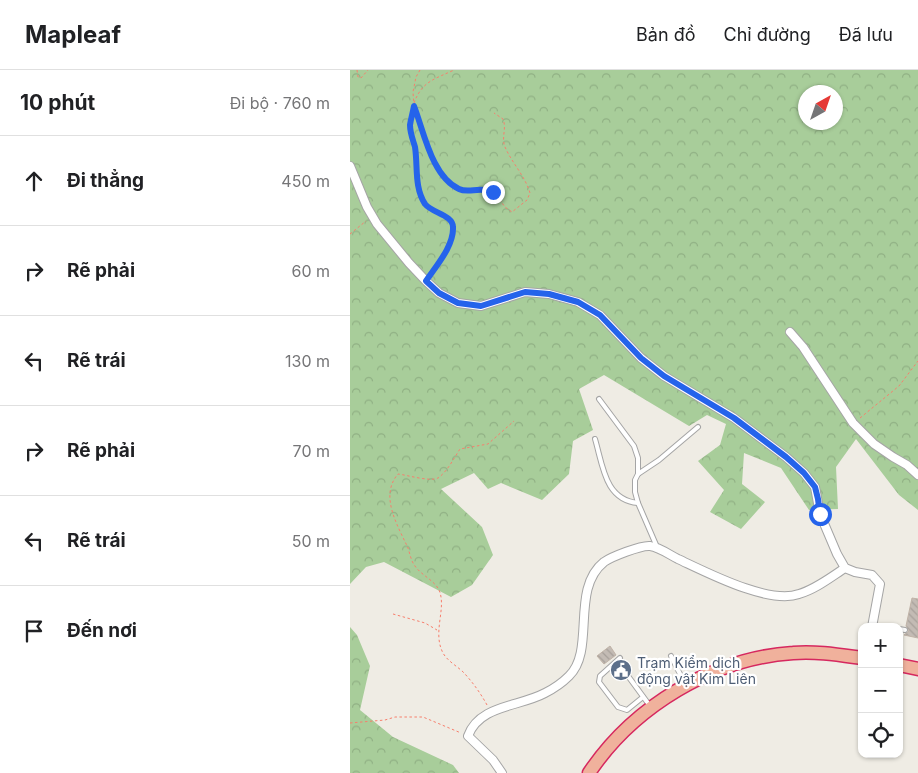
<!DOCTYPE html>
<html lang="vi">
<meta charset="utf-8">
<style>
:root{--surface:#fff;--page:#f6f6f6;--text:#202124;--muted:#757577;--line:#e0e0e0}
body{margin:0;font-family:Inter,sans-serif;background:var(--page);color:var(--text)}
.controls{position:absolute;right:15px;bottom:15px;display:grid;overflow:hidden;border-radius:10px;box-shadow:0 1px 4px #0004}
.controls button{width:45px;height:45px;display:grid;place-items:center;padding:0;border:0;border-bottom:1px solid var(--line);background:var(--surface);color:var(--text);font:25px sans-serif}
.compass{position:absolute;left:448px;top:15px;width:45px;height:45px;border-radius:50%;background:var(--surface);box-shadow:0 1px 4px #0004;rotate:40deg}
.stop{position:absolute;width:15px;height:15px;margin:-11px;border:4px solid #2563eb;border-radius:50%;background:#fff}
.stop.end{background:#2563eb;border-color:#fff;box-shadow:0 1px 5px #0008}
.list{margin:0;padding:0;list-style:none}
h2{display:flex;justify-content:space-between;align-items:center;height:65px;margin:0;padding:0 20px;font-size:21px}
h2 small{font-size:16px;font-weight:400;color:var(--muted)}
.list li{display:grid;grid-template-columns:32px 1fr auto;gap:15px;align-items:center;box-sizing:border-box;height:90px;padding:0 20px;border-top:1px solid var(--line)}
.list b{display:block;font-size:19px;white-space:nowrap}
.list em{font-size:16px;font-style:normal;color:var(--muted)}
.icon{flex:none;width:28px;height:28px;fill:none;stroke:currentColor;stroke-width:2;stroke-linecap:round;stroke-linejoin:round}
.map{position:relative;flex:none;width:568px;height:703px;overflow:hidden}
header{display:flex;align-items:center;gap:30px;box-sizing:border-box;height:70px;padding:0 25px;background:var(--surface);border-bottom:1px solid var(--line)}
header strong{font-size:24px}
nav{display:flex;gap:28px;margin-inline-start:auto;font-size:18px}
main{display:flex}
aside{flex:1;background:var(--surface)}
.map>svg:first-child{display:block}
.forest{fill:url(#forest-crowns);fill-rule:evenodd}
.building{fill:url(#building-back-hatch);stroke:#c0b3a7}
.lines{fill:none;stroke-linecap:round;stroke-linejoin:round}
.service-casing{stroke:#a5a5a5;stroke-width:6}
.minor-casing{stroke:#a5a5a5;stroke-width:10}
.trunk-casing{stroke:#d6285f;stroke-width:15}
.path{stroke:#f77f6d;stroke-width:1;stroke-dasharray:2.5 2.5;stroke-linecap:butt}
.service{stroke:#fff;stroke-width:4}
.minor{stroke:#fff;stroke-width:8}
.trunk{stroke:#f0b19c;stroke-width:12}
.route{stroke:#2563eb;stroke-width:6}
.labels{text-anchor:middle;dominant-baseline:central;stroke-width:4.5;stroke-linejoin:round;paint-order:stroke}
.service-label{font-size:14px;fill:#4e5e75;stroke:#fff;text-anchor:start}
</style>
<header>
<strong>Mapleaf</strong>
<nav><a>Bản đồ</a><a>Chỉ đường</a><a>Đã lưu</a></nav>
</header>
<main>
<aside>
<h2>10 phút<small>Đi bộ · 760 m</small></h2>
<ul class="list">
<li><svg class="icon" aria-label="ahead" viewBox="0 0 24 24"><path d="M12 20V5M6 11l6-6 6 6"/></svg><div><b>Đi thẳng</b></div><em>450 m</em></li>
<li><svg class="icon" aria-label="right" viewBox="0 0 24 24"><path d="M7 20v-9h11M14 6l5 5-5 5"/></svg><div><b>Rẽ phải</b></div><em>60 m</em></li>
<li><svg class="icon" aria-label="left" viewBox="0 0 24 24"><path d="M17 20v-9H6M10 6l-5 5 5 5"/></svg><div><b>Rẽ trái</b></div><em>130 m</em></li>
<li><svg class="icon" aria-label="right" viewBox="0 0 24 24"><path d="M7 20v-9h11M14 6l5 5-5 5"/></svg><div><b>Rẽ phải</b></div><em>70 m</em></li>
<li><svg class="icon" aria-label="left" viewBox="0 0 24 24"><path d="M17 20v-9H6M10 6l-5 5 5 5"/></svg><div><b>Rẽ trái</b></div><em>50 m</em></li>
<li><svg class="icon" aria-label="arrive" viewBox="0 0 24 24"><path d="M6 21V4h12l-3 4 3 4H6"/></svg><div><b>Đến nơi</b></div></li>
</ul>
</aside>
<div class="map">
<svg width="568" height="703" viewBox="0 0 568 703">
<defs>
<pattern id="forest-crowns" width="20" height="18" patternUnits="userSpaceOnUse" patternTransform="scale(1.25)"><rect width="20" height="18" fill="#a8cd9a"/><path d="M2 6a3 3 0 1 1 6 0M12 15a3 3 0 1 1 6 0" fill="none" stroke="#90b084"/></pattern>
<pattern id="building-back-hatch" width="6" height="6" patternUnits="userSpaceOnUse" patternTransform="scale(1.25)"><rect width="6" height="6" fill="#c3bbb4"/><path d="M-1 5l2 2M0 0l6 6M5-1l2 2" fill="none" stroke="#a7a09a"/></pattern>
</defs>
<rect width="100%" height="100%" fill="#efece4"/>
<g class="forest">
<path d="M0 0H568V440L549 425 506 369 486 397 488 439 459 440 431 398 394 383 392 414 415 432 391 459 360 442 374 420 348 391 370 375 376 354 357 345 339 356 254 305 229 319 243 360 223 371 219 404 192 430 151 413 138 419 124 403 91 419 132 457 143 485 122 515 101 527 34 492 16 497 0 514ZM456 22H486V52H456Z"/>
<path d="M0 557 7 565 20 596 10 640 43 667 103 695 109 703H0Z"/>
</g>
<g class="building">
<path d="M562 528 568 529V568L554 565 559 561 556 556Z"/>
<path d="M260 576 266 585 254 594 247 586Z"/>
<path d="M274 593 279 599 267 608 262 602Z"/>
</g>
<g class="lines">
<g class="service-casing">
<g id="service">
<path d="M249 329 284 376 288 388V404"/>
<path d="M245 369C253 396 255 430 288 433"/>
<path d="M307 477 288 433 285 422V410L288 404 309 390 348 357"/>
<path d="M549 559 555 560"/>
<path d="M321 586 335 614"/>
<path d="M270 588 250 606 249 612 268 637 277 640 293 627"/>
<path d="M278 606 300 636"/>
</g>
</g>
<g class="minor-casing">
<g id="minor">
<path d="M0 96 17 137 27 154 59 193 76 211 89 223 108 233 131 236 175 222 199 224 228 232 250 245 291 288 314 306 384 348 436 387 454 403 465 417 470 444 487 484 495 498 505 502 522 505 530 514 522 557"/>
<path d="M440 262 453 277 503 353 524 374 543 387 557 395 568 405"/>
<path d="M152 703 143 690 118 666C129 635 169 637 195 623 203 619 213 612 219 606 246 580 220 519 254 492 261 487 291 475 300 476 309 477 320 485 328 489 356 502 419 535 449 524 466 519 481 507 495 498"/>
</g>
</g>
<g class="trunk-casing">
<g id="trunk">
<path d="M549 595 568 599"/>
<path d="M239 703C283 637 363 588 443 583 466 581 490 585 512 588"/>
</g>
</g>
<g class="path">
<path d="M7 0 8 7 11 8 18 0"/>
<path d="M70 0 66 7 63 22 64 36 85 94 95 110 110 119 118 121 134 118 143 121 155 137 162 142 177 130 180 123C175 106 162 93 155 77 151 67 157 59 153 49L144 43"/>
<path d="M64 33C72 11 85 9 104 0"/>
<path d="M63 37C63 44 61 50 60 56 60 64 64 71 65 79 68 98 64 120 77 136 83 144 102 145 103 156 105 174 89 191 80 204"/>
<path d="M0 164 16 151"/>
<path d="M510 348 549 316 568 291"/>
<path d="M43 544 75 553 87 560"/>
<path d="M137 635C131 624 124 614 115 604 109 597 98 592 93 583 82 562 97 538 89 520 84 510 71 505 65 496 61 491 60 484 58 478 48 456 29 426 48 404 57 405 80 412 88 408 97 402 104 388 110 379L138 374 164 351"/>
<path d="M0 653 35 650 45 647H73L111 663"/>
</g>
<use href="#service" class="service"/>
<use href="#minor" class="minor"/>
<use href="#trunk" class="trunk"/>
</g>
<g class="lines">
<path class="route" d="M143 122C129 116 119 124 109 119 82 107 74 62 64 36 63 42 61 48 60 55 60 63 63 70 65 77 68 96 64 117 75 134 82 143 103 145 103 157 104 176 86 196 76 211L89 223 108 233 131 236 175 222 199 224 228 232 250 245 291 288 314 306 384 348 436 387 454 403 465 417 468 429 470 444"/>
</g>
<defs>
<g id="civic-disc" transform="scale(1.125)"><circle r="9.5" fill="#5c6f8a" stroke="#fff"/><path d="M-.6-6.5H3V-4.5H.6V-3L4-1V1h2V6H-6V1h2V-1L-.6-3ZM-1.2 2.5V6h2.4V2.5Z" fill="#fff"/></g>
</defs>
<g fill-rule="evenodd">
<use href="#civic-disc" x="271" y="600"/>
</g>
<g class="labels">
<g class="service-label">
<text x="287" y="592">Trạm Kiểm dịch<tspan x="287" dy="16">động vật Kim Liên</tspan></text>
</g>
</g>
</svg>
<div class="controls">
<button>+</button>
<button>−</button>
<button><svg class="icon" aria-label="locate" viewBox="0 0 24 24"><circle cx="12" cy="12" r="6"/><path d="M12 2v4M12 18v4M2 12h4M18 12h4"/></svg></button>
</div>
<svg class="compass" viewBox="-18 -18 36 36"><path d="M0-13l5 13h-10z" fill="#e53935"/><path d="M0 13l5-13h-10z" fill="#757577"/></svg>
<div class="stop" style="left:470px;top:444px"></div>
<div class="stop end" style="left:143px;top:122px"></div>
</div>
</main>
